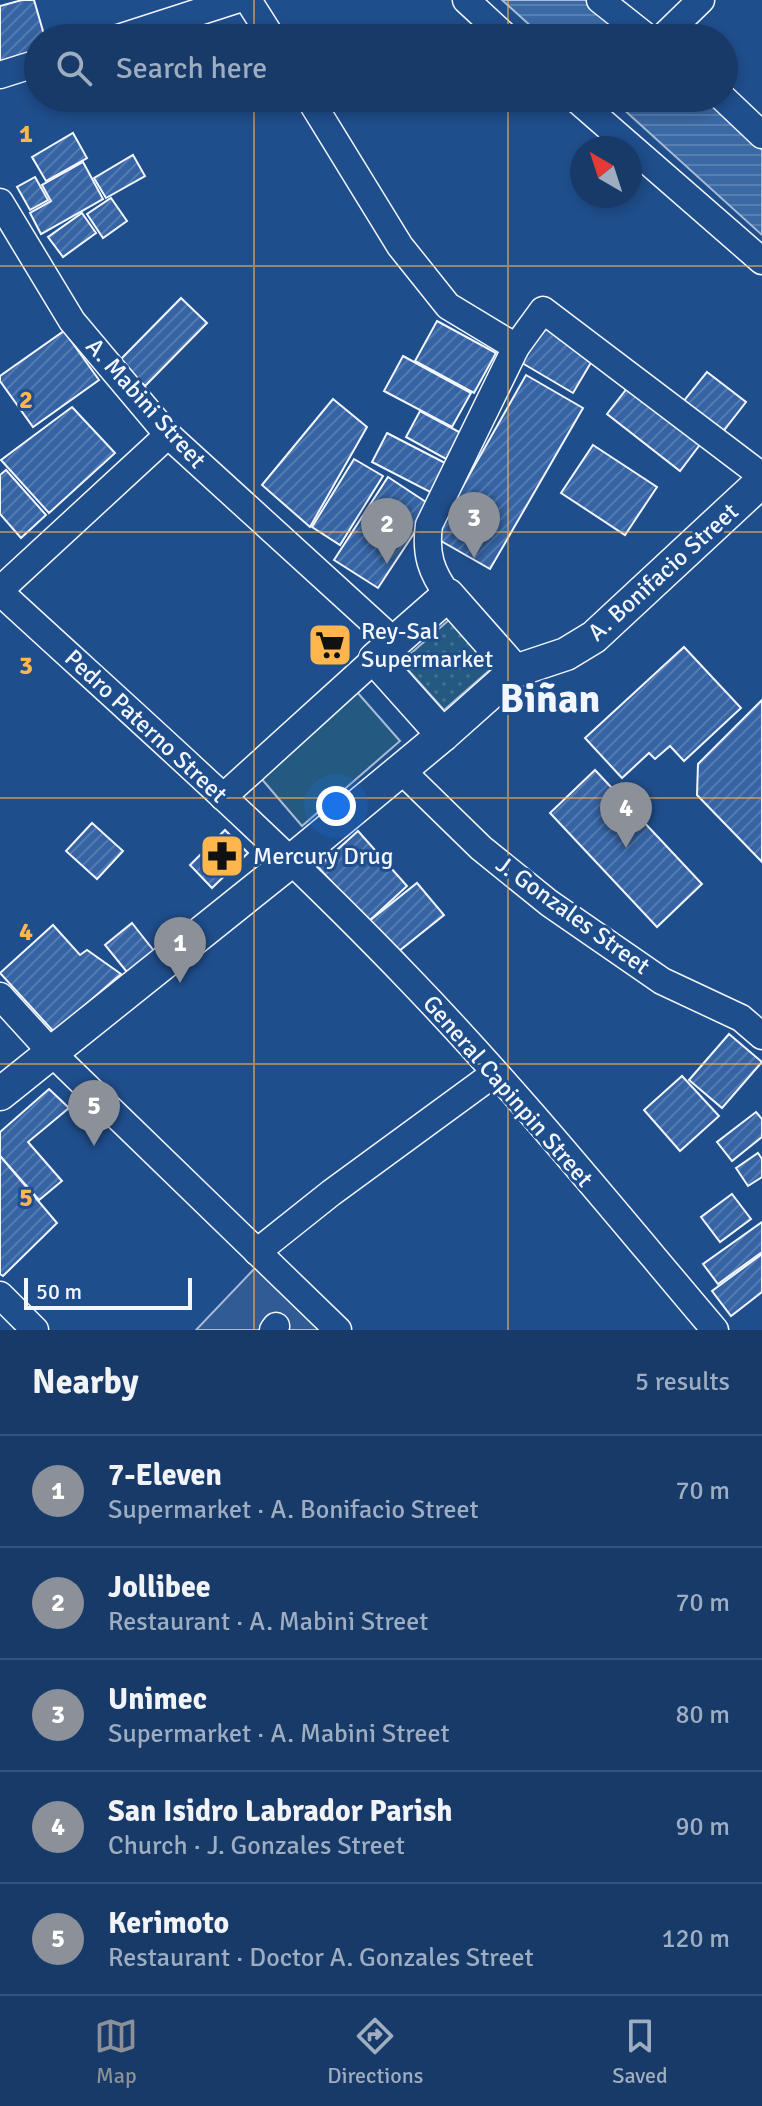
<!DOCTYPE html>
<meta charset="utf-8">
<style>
:root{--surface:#173a69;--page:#20416f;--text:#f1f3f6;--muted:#9eadc0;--line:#36547d;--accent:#8c9099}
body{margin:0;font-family:Signika,sans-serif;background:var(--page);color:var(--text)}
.compass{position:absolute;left:570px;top:136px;width:72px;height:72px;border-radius:50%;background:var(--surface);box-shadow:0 4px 12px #0003;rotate:321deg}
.scale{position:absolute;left:24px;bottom:20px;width:168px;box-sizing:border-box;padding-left:8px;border:4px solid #f2f6ff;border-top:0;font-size:22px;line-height:28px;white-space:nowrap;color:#f2f6ff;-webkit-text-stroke:6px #1f4e8c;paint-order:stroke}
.you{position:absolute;left:336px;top:806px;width:28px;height:28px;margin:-20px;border:6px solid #fff;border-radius:50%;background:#1a73e8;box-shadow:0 0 0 12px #1a73e833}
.badge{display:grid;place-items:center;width:52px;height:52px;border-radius:50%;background:var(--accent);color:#fff;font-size:26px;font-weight:700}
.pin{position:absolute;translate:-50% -66px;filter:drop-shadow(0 2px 4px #0008)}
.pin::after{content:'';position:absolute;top:42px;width:28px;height:24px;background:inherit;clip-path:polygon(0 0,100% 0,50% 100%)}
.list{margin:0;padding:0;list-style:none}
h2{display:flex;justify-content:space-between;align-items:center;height:104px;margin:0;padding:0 32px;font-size:34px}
h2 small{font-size:26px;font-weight:400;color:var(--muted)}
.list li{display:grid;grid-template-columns:52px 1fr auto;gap:24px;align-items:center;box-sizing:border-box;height:112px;padding:0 32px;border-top:2px solid var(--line)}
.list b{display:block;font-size:30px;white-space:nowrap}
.list p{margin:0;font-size:26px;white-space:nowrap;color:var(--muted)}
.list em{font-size:26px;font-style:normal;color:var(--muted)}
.icon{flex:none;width:44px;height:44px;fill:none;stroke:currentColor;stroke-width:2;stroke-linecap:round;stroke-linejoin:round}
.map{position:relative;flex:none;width:762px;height:1330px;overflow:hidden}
.search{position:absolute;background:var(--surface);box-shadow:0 4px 12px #0003;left:24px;right:24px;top:24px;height:88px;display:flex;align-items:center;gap:20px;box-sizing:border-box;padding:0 28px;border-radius:44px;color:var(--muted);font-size:30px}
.sheet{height:664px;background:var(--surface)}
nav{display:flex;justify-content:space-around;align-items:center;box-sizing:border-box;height:112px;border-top:2px solid var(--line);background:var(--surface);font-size:22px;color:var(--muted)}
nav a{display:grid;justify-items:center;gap:4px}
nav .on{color:var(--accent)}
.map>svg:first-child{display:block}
.green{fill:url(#green-dots);stroke:#a8bbd7;stroke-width:2}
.pitch{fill:#245a82;stroke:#a8bbd7;stroke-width:2}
.parking{fill:#305b95;stroke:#a8bbd7;stroke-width:2}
.water{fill:url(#water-rules);stroke:#a8bbd7;stroke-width:2}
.building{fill:url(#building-hatch);stroke:#f2f6ff;stroke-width:2}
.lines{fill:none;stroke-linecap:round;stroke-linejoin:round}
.minor-casing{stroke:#f2f6ff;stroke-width:29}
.major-casing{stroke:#f2f6ff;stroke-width:35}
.minor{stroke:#1f4e8c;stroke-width:26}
.major{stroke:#1f4e8c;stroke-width:32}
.grid{fill:none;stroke:#ffb74d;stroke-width:2;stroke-opacity:0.55}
.labels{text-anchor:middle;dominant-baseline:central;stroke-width:6;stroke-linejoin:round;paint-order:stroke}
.street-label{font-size:24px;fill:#f2f6ff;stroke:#1f4e8c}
.poi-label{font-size:24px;fill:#f2f6ff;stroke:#1f4e8c;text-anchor:start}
.town-label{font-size:40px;font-weight:bold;fill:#f2f6ff;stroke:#1f4e8c}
.grid-label{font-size:26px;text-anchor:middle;font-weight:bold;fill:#ffb74d;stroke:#1f4e8c;stroke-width:6;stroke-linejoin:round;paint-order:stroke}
</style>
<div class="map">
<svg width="762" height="1330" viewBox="0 0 762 1330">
<defs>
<pattern id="green-dots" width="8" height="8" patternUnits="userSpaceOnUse" patternTransform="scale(2)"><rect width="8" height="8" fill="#245a82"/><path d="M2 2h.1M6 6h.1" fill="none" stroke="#447295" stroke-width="1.8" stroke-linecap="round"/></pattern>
<pattern id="water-rules" width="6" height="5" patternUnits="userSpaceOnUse" patternTransform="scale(2)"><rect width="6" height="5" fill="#3b69a3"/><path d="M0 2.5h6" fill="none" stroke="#587fb1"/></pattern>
<pattern id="building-hatch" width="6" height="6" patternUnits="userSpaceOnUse" patternTransform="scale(2)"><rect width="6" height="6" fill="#3563a3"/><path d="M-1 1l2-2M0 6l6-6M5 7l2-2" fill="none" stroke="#537ab1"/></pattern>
</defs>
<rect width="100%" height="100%" fill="#1f4e8c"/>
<path class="green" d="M449 620 492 668 444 710 401 662Z"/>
<path class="pitch" d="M357 692 400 741 302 826 260 777Z"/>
<path class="parking" d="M256 1267 320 1329 319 1330H196Z"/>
<g class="water">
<path d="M502 0H596L640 38H544Z"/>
<path d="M611 98H706L762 150V235Z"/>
</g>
<g class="building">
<path d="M22 0H34L45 38H38V52L0 62V6Z"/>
<path d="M73 133 87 158 46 181 32 157Z"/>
<path d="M133 155 145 176 106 198 94 178Z"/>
<path d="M83 162 103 199 41 234 30 213 51 201 42 185Z"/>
<path d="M35 177 48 200 30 210 17 187Z"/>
<path d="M111 198 127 221 103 238 87 214Z"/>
<path d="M82 213 96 233 63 257 48 237Z"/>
<path d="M181 298 207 323 145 386 119 361Z"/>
<path d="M437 321 496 353 474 393 415 361Z"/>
<path d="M540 322 596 354 573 393 517 360Z"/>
<path d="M64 331 99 380 33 427 0 381V376Z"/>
<path d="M403 356 471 393 452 427 384 391Z"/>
<path d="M707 372 746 402 718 438 679 407Z"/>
<path d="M526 375 583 408 490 569 434 537Z"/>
<path d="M632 382 705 438 680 471 607 414Z"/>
<path d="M333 399 367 427 310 527 262 485Z"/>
<path d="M72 407 115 453 49 513 1 460Z"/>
<path d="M420 411 461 433 446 459 406 437Z"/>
<path d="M387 433 449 465 434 494 372 462Z"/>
<path d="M593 445 657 487 625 535 561 493Z"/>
<path d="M354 459 383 476 340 545 312 527Z"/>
<path d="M6 470 46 515 21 538 0 514V475Z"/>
<path d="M388 477 432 506 378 588 334 560Z"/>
<path d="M684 647 741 708 684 761 670 746 655 759 649 753 622 778 585 738Z"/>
<path d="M762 700V862L697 795 698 764Z"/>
<path d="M595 770 702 884 657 927 550 813Z"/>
<path d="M92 823 123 851 97 879 66 851Z"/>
<path d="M225 830 248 853 212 888 190 865Z"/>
<path d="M358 831 407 886 368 922 318 867Z"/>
<path d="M417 883 444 915 394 955 368 922Z"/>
<path d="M132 923 158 956 131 977 105 945Z"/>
<path d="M53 925 80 955 87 950 121 974 54 1032 0 973Z"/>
<path d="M729 1034 762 1062 722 1108 689 1080Z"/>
<path d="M682 1076 719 1116 680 1151 644 1110Z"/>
<path d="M49 1089 69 1108 28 1142 62 1181 39 1200 0 1156V1132Z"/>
<path d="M756 1112 762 1119V1137L732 1161 717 1142Z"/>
<path d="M758 1153 762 1159V1177L748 1186 736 1168Z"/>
<path d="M0 1156 57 1223 3 1276 0 1274Z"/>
<path d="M732 1194 751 1219 720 1242 701 1217Z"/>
<path d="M762 1222V1252L718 1284 703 1264Z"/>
<path d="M762 1254V1292L731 1316 712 1291Z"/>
</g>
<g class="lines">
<g class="minor-casing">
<g id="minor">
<path d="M248 0 272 38"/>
<path d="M466 0 507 38"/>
<path d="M600 0 648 38"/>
<path d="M118 38 236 0"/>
<path d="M662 38 701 0"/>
<path d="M0 75 38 63"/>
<path d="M309 98 400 246 448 306 516 347"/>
<path d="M575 98 762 261"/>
<path d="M723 98 762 135"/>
<path d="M0 202 72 321 168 435 395 642"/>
<path d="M0 590 168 435"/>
<path d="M0 592C138 719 279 843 409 979 517 1091 615 1212 715 1330"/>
<path d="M448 595C431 572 425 554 429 525L516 347 543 310 762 476"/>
<path d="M401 770 481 848 549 903 662 981 741 1018 762 1036"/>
<path d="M223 797 375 659"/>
<path d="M0 996 51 1052 338 1330"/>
<path d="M257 1252 331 1193 495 1073"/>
<path d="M0 1295 35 1330"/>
<path d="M273 1330 276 1326"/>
</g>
</g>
<g class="major-casing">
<g id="major">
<path d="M443 735 375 659 448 595 515 671"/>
<path d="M0 1094 291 861 443 735 515 671 566 654 594 637 762 481"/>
</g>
</g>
<use href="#minor" class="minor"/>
<use href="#major" class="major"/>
</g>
<path class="grid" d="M254 0V38M508 0V38M254 98V1330M508 98V1330M0 266H762M0 532H762M0 798H762M0 1064H762"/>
<defs>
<g id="supermarket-square" transform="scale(2.3)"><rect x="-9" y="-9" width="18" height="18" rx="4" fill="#ffb74d" stroke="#1f4e8c"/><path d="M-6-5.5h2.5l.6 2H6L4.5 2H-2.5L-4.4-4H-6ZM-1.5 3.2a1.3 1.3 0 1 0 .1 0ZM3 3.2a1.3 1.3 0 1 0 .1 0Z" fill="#111"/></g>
<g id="pharmacy-square" transform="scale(2.3)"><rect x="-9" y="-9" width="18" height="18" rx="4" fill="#ffb74d" stroke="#1f4e8c"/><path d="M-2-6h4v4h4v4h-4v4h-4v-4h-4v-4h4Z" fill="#111"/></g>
</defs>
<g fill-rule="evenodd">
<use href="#supermarket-square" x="330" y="645"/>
<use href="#pharmacy-square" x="222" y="856"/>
</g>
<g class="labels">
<g class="street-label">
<text transform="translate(146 403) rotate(48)">A. Mabini Street</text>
<text transform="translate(663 572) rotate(-42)">A. Bonifacio Street</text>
<text transform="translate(146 726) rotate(43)">Pedro Paterno Street</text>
<text transform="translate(573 915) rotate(36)">J. Gonzales Street</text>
<text transform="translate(508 1091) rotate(49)">General Capinpin Street</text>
</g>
<g class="poi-label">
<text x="361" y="631">Rey-Sal<tspan x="361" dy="28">Supermarket</tspan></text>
<text x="253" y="856">Mercury Drug</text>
</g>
<g class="town-label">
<text x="550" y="699">Biñan</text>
</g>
</g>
<g class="grid-label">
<text x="26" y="142">1</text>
<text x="26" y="408">2</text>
<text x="26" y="674">3</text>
<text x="26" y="940">4</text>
<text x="26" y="1206">5</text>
</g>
</svg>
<svg class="compass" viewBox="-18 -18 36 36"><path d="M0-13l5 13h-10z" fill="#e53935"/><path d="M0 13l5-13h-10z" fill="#9eadc0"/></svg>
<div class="scale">50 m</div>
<div class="you"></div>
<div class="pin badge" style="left:180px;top:983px">1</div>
<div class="pin badge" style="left:387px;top:564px">2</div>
<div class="pin badge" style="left:474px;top:558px">3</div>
<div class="pin badge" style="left:626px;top:848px">4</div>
<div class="pin badge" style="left:94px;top:1146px">5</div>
<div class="search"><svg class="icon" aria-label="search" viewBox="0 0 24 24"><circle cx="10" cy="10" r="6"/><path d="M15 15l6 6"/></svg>Search here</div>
</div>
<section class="sheet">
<h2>Nearby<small>5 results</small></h2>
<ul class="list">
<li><span class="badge">1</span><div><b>7-Eleven</b><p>Supermarket · A. Bonifacio Street</p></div><em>70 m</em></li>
<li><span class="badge">2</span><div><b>Jollibee</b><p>Restaurant · A. Mabini Street</p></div><em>70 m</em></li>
<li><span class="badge">3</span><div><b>Unimec</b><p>Supermarket · A. Mabini Street</p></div><em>80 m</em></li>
<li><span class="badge">4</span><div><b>San Isidro Labrador Parish</b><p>Church · J. Gonzales Street</p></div><em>90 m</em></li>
<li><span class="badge">5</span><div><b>Kerimoto</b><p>Restaurant · Doctor A. Gonzales Street</p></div><em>120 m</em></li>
</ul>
</section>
<nav>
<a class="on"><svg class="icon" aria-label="map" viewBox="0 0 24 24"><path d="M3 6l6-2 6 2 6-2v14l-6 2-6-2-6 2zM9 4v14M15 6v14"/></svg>Map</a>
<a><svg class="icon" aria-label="directions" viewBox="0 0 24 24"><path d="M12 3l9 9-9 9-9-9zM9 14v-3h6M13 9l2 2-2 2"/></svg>Directions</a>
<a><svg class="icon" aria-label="saved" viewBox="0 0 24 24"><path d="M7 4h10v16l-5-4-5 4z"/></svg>Saved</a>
</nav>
